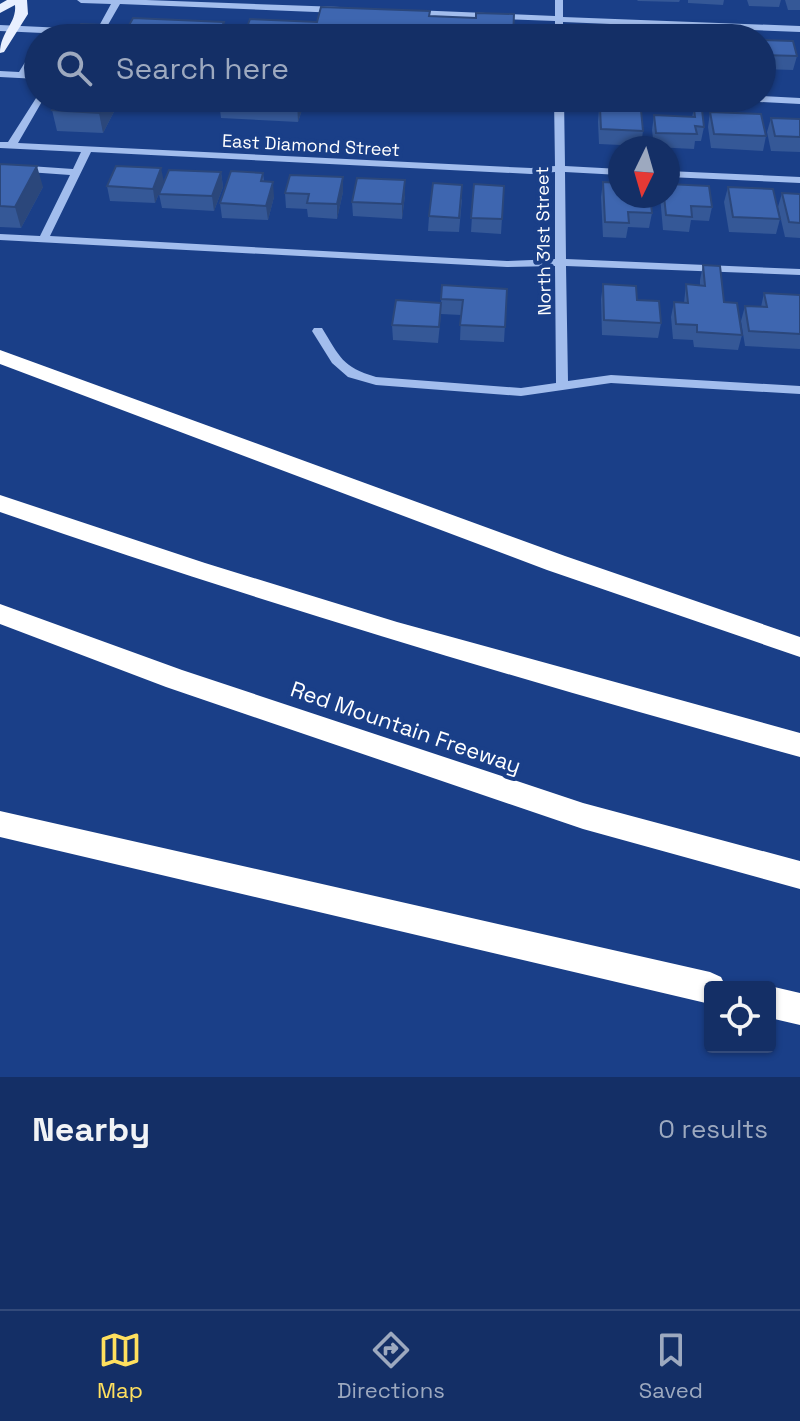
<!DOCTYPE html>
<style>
:root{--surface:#142f66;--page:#213b6f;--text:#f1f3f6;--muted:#9da9bf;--line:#334a7a;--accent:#ffe05e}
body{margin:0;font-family:"Space Grotesk",sans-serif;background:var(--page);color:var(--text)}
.controls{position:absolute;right:24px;bottom:24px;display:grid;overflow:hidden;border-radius:8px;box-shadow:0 2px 6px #0004}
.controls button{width:72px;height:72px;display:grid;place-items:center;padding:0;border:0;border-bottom:2px solid var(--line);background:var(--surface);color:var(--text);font:40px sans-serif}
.compass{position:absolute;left:608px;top:136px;width:72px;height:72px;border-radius:50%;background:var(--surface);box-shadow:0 2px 6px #0004;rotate:185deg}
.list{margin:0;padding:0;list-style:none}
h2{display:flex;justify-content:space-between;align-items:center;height:104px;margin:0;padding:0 32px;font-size:34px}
h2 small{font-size:26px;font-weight:400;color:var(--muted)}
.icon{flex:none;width:44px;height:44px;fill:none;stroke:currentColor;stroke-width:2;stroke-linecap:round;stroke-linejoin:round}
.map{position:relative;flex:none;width:800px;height:1077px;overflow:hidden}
.search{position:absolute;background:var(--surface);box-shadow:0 2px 6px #0004;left:24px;right:24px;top:24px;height:88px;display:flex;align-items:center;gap:20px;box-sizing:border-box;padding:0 28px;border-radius:44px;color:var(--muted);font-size:30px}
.sheet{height:232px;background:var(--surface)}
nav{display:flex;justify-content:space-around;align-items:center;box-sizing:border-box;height:112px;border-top:2px solid var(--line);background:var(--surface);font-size:22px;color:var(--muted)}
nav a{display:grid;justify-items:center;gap:4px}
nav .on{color:var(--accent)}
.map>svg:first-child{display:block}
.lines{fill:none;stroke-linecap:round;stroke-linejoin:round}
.minor{fill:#a2bded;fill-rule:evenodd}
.major{fill:#e8efff;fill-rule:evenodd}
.highway{fill:#fff;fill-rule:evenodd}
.wall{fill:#355897}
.shaded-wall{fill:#2b477b}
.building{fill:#3e66b0;stroke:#2b477b;stroke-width:2}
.labels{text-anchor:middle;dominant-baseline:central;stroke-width:8;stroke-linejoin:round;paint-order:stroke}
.far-street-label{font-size:18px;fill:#fff;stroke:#1a3f88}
.street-label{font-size:22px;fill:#fff;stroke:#1a3f88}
</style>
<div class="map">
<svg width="800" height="1077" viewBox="0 0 800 1077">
<rect width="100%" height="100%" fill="#1a3f88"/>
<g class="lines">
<g class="minor">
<path d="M77 0H146L340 7 344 10 340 13 120 4 105 30 85 35 0 31V25L85 29 99 26 111 4 81 3Z"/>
<path d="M555 0H563V17L800 26V32L563 22V38H555V21L413 16 409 13 413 10 555 16Z"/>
<path d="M38 45V55L28 73H38V79L0 77V71L19 72 35 46Z"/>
<path d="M38 95V98H44L18 143 531 168 555 166 554 98H564L565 166 620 169V175L565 172 566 259 800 269V275L566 266 568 381 611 375 800 386V394L611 383 521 396 376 385 348 377 332 363 312 331 314 328H322C340 357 342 367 376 377L521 388 556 383 555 266 507 267 0 240V234L40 236 70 175 0 170V164L73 169 81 152 0 148V142H8ZM91 152 531 174 555 172V259L507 261 50 236Z"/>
<path d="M762 96 800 98V104L740 101 735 98Z"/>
<path d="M668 171 800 177V183L668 177Z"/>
</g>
<path class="major" d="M7 0H27L28 14 4 52 0 53C0 32 17 23 15 5L0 13V4Z"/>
<g class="highway">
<path d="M0 350 565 556 800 637V657L547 570 0 364Z"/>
<path d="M0 495 205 563 397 622 800 733V757C531 683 264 604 0 512Z"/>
<path d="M0 604 182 670 583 803 800 861V889L583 829 166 687 0 624Z"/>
<path d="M0 811 710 972 721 977 726 987H710V1004L0 837Z"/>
<path d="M770 986 800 993V1025L770 1018V987H767Z"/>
</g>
</g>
<g class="wall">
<path d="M637 0H680L679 2 638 1Z"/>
<path d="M688 0H724L723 5 688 3Z"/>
<path d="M747 0H781L779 7 749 6Z"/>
<path d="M785 0H800V10H788Z"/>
<path d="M762 40 797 56 793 70 762 69Z"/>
<path d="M59 98H129L126 105 118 104 103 133 57 131 52 110Z"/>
<path d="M208 98H306L298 122 221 118 219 101 209 100Z"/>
<path d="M587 98H630L629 109 643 131 641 146 599 144 598 122 599 109 587 108Z"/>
<path d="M694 109 704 127 701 141H695L694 149 654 147 652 130 654 115 692 117Z"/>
<path d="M710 112 766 136 763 151 711 148 708 127Z"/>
<path d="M771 118 800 119V152L771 151 767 132Z"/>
<path d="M0 164 43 187 21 228 0 227Z"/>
<path d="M221 172 223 187 214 211 162 208 159 194Z"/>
<path d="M263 173 264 181 274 197 268 220 222 218 220 203Z"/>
<path d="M164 182 155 203 110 201 107 186Z"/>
<path d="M603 182 652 213 649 228 628 227 626 238 603 237 601 197Z"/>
<path d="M474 184 504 186 501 234 471 232Z"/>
<path d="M728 187 780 219 776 234 729 232 724 202Z"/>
<path d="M343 192 337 219 308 217 307 209 286 208 285 193Z"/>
<path d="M782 193 800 194V238L785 237 778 207Z"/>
<path d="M405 195 402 219 353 216 352 202Z"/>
<path d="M660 196H668L712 207 709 221 691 220 689 232 663 230Z"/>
<path d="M462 199 459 232 428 231 429 216Z"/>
<path d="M703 265 742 335 738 350 694 347 693 340 673 339 671 317 674 302 684 303 686 284 700 285V280Z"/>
<path d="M603 284 637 300 661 323 658 338 602 335 601 299Z"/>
<path d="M442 285 507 289 504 342 460 340 461 315 441 314 438 343 393 340 392 325 441 303Z"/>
<path d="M764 293 800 295V349L745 346 741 321 745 306 761 307Z"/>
</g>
<g class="shaded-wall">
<path d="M224 22 226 38H217Z"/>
<path d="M124 26 126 38H117Z"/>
<path d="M107 98H117L118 104 103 133 99 113Z"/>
<path d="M298 98H306L298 122 297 102Z"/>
<path d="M37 166 43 187 21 228 15 207Z"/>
<path d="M161 168 164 182 155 203 153 189Z"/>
<path d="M221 172 223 187 214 211 212 196Z"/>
<path d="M343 177V192L337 219V204Z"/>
<path d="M405 180V195L402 219V204Z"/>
<path d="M273 182 274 197 268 220 266 206Z"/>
</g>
<g class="building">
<path d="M321 7 430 11 429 16 476 18V13L514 14 513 38H243L250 19 317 22Z"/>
<path d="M133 18 224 22 217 38H122Z"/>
<path d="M81 24 124 26 117 38H73Z"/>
<path d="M595 33 633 34 634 38H596Z"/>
<path d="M648 35 687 37V38H648Z"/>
<path d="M701 36 740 37V38H701Z"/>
<path d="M762 40 793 41 797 56 762 55Z"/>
<path d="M59 98H107L99 113 52 110Z"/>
<path d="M227 98H298L297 102Z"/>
<path d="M600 108 641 110 643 131 601 129Z"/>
<path d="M694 109 702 110 704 127 695 126 697 134 656 133 654 115 695 117Z"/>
<path d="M710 112 761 114 766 136 714 134Z"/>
<path d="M771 118 800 119V137L775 136Z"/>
<path d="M0 164 37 166 15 207 0 206Z"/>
<path d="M116 166 161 168 153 189 107 186Z"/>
<path d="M169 170 221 172 212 196 159 194Z"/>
<path d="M231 171 263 173 261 181 273 182 266 206 220 203Z"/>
<path d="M290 175 343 177 337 204 307 203 309 194 285 193Z"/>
<path d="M357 178 405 180 402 204 352 202Z"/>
<path d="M603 182 620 183V196H650L652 213 628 212 629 223 605 222Z"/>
<path d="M433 183 462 185 459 218 429 216Z"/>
<path d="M474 184 504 186 502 219 471 218Z"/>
<path d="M668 184 709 186 712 207 691 206 692 217 666 215 664 196H668Z"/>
<path d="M728 187 773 189 780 219 733 217Z"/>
<path d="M782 193 800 194V223L789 222Z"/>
<path d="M703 265 720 266 724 302 737 303 742 335 697 332V325L676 324 674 302 688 303 686 284 705 286Z"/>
<path d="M603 284 636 286 637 300 659 301 661 323 604 320Z"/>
<path d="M442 285 507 289 505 327 460 325 463 300 441 299Z"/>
<path d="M764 293 800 295V334L749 331 745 306 767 307Z"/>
<path d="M396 300 441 303 439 327 392 325Z"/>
</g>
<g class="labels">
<g class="far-street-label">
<text transform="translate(311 145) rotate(3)">East Diamond Street</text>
<text transform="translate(543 241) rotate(-91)">North 31st Street</text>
</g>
<g class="street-label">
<text transform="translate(406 727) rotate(19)">Red Mountain Freeway</text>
</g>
</g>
</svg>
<div class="controls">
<button><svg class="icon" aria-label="locate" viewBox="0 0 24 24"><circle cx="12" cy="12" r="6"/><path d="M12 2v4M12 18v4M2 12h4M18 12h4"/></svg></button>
</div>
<svg class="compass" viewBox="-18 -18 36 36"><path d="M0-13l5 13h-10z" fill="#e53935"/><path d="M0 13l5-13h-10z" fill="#9da9bf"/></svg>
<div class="search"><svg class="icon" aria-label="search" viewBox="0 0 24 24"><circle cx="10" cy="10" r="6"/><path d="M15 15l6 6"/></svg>Search here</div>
</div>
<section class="sheet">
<h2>Nearby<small>0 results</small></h2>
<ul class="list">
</ul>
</section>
<nav>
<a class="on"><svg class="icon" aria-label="map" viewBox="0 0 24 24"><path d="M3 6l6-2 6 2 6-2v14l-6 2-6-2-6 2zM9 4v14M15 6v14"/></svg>Map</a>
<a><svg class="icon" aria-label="directions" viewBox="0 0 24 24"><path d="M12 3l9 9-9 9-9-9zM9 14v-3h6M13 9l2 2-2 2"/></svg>Directions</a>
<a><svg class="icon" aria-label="saved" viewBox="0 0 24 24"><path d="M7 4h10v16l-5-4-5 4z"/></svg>Saved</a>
</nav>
